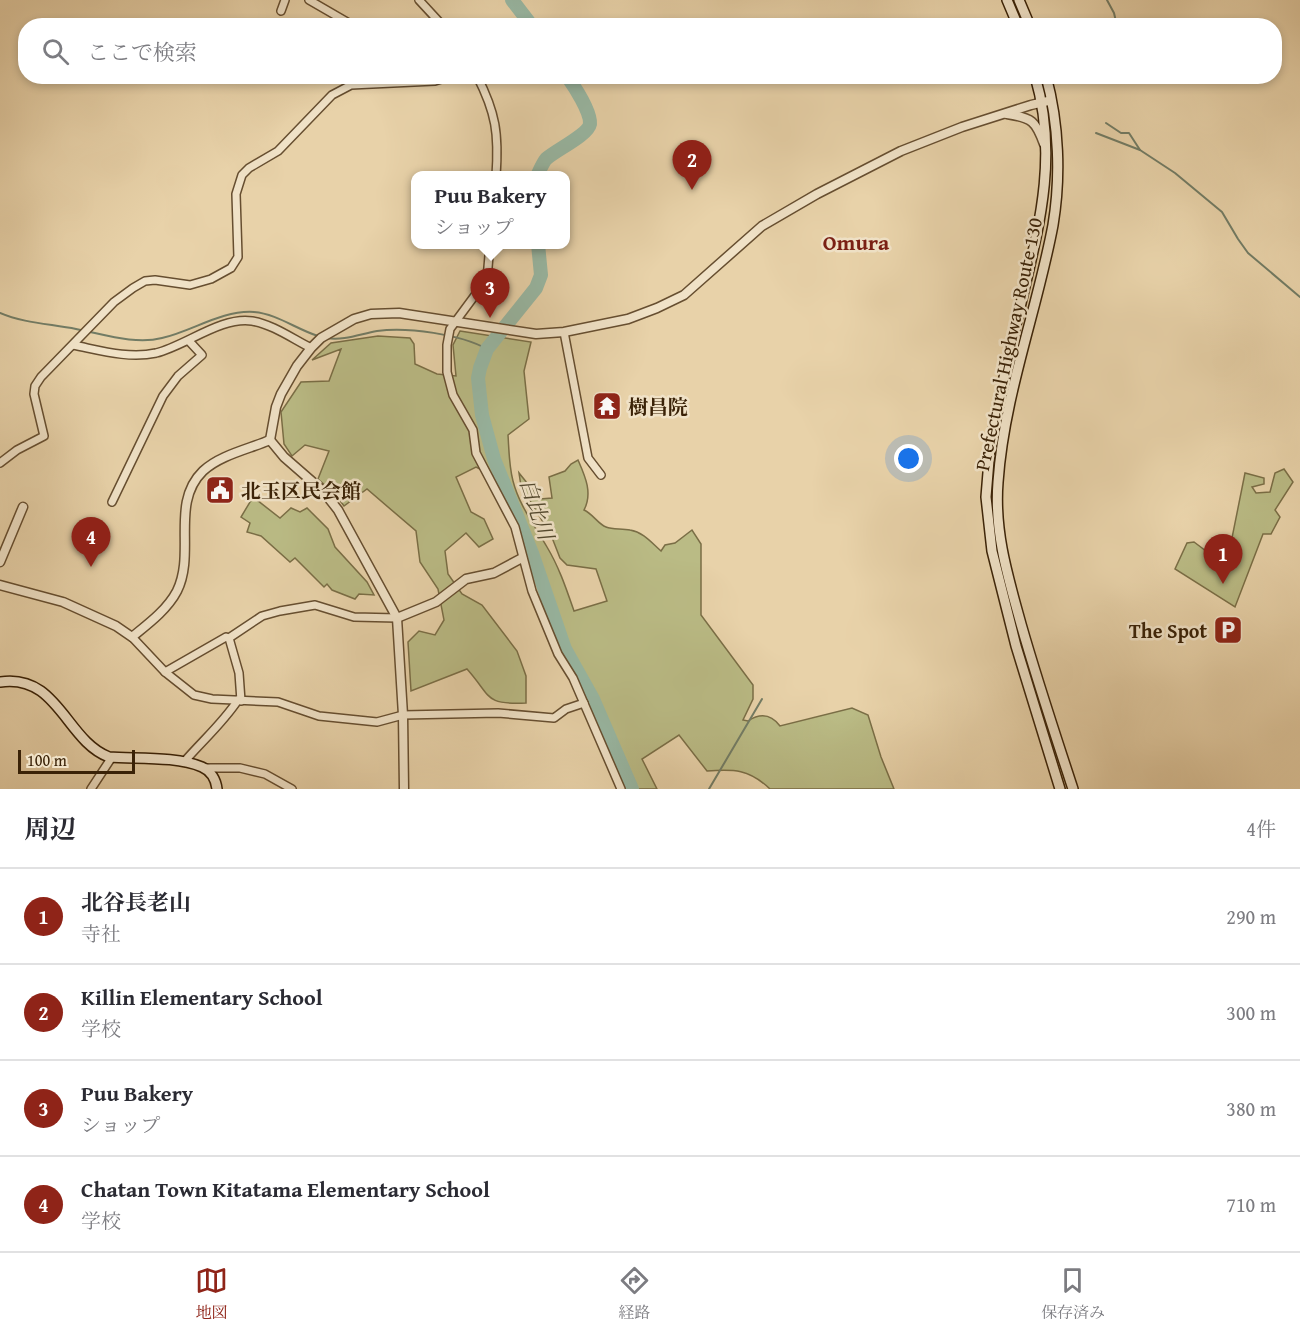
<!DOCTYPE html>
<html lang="ja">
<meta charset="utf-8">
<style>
:root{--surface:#fff;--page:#f2f2f3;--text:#2b2b33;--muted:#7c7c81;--line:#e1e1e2;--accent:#8f2418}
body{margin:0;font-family:"Gentium Book Plus","Noto Serif JP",serif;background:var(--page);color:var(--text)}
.scale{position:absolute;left:18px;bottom:15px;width:117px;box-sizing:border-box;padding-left:6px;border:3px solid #3a2207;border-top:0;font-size:16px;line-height:21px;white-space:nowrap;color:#3a2207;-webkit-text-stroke:4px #f0e2c7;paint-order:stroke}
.you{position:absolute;left:909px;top:459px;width:21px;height:21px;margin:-15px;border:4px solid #fff;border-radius:50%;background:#1a73e8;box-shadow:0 0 0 9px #1a73e833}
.badge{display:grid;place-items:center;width:39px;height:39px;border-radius:50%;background:var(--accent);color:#fff;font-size:20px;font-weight:700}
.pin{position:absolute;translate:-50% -50px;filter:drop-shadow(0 2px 3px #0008)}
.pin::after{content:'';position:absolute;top:32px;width:21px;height:18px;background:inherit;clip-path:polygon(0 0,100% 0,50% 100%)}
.popup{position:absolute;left:411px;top:171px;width:159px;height:78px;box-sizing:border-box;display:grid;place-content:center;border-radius:12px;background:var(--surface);filter:drop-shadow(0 2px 4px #0005);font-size:20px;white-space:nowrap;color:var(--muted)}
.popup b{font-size:22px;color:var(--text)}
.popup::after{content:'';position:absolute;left:50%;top:100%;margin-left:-12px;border:12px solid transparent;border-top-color:var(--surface)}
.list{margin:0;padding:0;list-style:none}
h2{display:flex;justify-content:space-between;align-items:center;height:78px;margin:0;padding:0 24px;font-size:26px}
h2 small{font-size:20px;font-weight:400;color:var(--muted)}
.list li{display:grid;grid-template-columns:39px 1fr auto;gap:18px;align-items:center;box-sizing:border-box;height:96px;padding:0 24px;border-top:2px solid var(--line)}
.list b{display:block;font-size:22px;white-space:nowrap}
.list p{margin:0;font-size:20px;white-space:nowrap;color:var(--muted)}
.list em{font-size:20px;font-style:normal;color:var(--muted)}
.icon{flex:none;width:33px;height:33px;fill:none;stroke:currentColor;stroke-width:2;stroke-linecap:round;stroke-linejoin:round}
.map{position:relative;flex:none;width:1300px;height:789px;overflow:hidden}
.search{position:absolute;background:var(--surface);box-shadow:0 3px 9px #0003;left:18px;right:18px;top:18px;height:66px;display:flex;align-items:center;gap:15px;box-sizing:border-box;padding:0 21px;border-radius:24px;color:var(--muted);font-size:22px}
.sheet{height:462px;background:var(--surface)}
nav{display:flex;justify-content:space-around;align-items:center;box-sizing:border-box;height:84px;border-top:2px solid var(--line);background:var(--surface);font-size:16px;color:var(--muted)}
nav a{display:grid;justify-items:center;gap:3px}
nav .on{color:var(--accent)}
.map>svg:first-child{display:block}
.green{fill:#babb85;stroke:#7a6e46;stroke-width:1.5}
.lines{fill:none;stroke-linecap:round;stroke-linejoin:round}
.stream{stroke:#727c65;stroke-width:2}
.river{stroke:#98b8a4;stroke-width:14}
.minor-casing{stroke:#664e30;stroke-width:10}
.tertiary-casing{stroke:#664e30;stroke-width:11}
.secondary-casing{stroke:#3a2207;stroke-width:12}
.minor{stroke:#f0e2c7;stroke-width:7}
.tertiary{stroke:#f0e2c7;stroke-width:8}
.secondary{stroke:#f0e2c7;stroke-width:9}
.labels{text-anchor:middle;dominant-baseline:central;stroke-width:5;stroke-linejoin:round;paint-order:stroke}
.street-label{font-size:20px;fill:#3a2207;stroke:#f0e2c7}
.poi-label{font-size:20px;font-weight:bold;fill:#3a2207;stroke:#f0e2c7;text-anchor:start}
.water-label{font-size:21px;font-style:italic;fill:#52482e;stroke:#f0e2c7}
.quarter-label{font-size:22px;font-weight:bold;fill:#7a1f14;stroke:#f0e2c7}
</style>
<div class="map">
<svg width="1300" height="789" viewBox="0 0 1300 789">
<rect width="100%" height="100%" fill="#e8d2a9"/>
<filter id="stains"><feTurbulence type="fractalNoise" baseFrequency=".00333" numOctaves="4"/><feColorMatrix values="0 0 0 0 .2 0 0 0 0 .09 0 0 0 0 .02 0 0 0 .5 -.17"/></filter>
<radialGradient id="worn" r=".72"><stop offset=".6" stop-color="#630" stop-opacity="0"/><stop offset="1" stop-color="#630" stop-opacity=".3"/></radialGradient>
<g class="green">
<path d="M460 331 531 342 524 371 529 419 508 435C509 450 509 466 513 481 519 505 535 526 547 547 559 567 566 588 574 611L607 601 596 569 567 565 560 558 551 535 521 486 519 473 540 499 552 498 549 477 565 471 571 464 578 460C585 476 593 493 584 510 593 514 598 524 606 527 613 530 622 528 630 530 643 532 651 542 661 551L665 545 675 543 692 530 701 544V615L753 685V699L743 720 748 721C760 713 771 714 780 726L852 708 868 715 881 757 894 789H770C749 769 734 769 707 771L679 735 642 759 657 789H626L595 712 558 642 512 509 496 477 476 467 456 477 471 512 484 519 493 539 479 547 466 533 445 551 448 574 462 594 482 605 517 651 526 676V703C484 705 492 697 467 669L411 691 408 642 419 631 435 635 444 620 438 589 420 562 416 531 367 489 344 506 335 494 318 479 329 451 305 445 292 456 284 444 281 412 301 382 329 381 341 349 312 360 331 343 378 336 410 338 414 344 415 364 437 374 456 376 453 345Z"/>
<path d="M1284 469 1293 482 1275 510 1280 517 1271 534H1263L1235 607 1175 569 1187 543 1194 542 1206 551 1231 543 1245 473 1264 478V484L1252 487 1256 493 1270 492 1275 473Z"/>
<path d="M253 497 280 518 291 508 300 512 307 508 328 529 335 547 367 582 374 595 359 594 355 599 332 590 327 584 324 587 295 558 290 562 261 536 247 532 250 523 241 517Z"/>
</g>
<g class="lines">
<g class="stream">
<path d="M1107 0 1114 13 1117 26"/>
<path d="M1106 123 1121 133H1129L1140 150 1175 173 1222 212 1238 239 1248 253 1300 297"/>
<path d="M1096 133 1140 150"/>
<path d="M0 313C23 323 51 324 76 329 103 334 135 345 162 338 193 331 221 310 254 312 277 314 296 329 318 336"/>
<path d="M326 338C344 341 360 334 377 331 408 327 460 334 487 349"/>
<path d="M709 789 762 699"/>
</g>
<g class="river">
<path d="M512 0 532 26"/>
<path d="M537 176C540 170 542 164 546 159 556 150 588 135 590 124 591 112 574 86 567 76"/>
<path d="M538 244 541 275 536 288 487 349 480 368 478 378 482 415 494 459 532 553 565 649 593 699 632 789"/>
</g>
<g class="minor-casing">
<g id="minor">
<path d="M309 0 354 26"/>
<path d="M419 0 443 26"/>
<path d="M281 11 285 0"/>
<path d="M477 76C496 113 499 134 496 176"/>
<path d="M490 244 487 279 450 329 447 345V372L453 395 473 430 476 453 515 527 532 591 558 654 573 678 621 789"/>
<path d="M564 332 588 458 601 475"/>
<path d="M73 345C99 350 128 359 156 353 185 346 222 316 252 321 272 324 293 339 311 348"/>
<path d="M0 463 17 450 44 436 34 394 35 386 41 377 114 302 133 288 145 281 155 280 190 285 211 279 231 268 238 257 236 194 242 175 249 168 278 151 332 95 351 85 435 81 451 76"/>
<path d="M112 502 163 396 178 376 202 355 189 341"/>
<path d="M132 637 165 672 194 695 212 699 278 702 319 716 377 722 403 715 498 713 554 718 566 709 584 703"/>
<path d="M229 638 239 673 241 701"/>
<path d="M165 672 226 637 229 638 262 616 280 611 315 605 354 617 397 618"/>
<path d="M184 762C202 741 222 724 238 700"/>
<path d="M204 768H240L265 774 292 789"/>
<path d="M91 789 112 757"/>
</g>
</g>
<g class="tertiary-casing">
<g id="tertiary">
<path d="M1007 114C1032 118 1036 121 1044 144"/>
<path d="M270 440 276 407 281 394 297 366 311 348 321 338 354 319 371 314 399 313 536 334 564 332 628 319 657 308 684 295 762 226 817 194 901 151 962 127 1031 105 1048 101"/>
<path d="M270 440 284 457 323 491 338 510 397 618 403 715 404 789"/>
<path d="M0 562 23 507"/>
<path d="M0 585 63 602 116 626 132 637C148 624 167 610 177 591 196 553 170 503 203 471 220 455 249 449 270 440"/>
<path d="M397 618 436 602 466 579 494 573 522 558"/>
</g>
</g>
<g class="secondary-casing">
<g id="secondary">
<path d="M1007 0 1018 26"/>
<path d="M1019 0 1030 26"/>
<path d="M1035 76C1058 154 1040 223 1022 299 1013 337 1004 376 996 415L990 448 986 497 992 551 1016 646 1060 789"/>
<path d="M1046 76C1059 124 1061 177 1053 225 1037 311 1004 395 998 482 994 532 1008 577 1021 624 1037 680 1055 734 1073 789"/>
<path d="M0 682C58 673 66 741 109 757 137 759 177 756 202 767 211 771 216 780 217 789"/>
</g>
</g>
<use href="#minor" class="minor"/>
<use href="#tertiary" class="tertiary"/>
<use href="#secondary" class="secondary"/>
</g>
<defs>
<g id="temple-square" transform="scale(1.5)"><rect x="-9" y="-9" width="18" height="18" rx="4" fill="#8f2418" stroke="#f0e2c7"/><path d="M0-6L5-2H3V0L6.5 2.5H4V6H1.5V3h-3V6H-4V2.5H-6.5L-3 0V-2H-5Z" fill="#fff"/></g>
<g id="civic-square" transform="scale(1.5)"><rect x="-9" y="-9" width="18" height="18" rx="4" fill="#8f2418" stroke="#f0e2c7"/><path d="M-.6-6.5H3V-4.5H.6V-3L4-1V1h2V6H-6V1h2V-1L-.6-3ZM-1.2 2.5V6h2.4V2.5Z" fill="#fff"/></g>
<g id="parking-square" transform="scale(1.5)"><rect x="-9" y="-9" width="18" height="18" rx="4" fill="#8f2418" stroke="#f0e2c7"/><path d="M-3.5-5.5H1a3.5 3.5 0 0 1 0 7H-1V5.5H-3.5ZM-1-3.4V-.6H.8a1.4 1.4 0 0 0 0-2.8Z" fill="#fff"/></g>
</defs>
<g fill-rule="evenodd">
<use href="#temple-square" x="607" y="406"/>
<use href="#civic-square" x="220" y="490"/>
<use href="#parking-square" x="1228" y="630"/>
</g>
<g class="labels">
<g class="street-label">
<text transform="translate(1008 344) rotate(-78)">Prefectural Highway Route 130</text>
</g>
<g class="poi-label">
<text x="628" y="406">樹昌院</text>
<text x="241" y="490">北玉区民会館</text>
<text x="1207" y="630" text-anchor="end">The Spot</text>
</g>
<g class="water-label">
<text transform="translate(537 509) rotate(71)">白比川</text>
</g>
<g class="quarter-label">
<text x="856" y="242">Omura</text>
</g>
</g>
<rect width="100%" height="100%" filter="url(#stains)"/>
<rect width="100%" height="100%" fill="url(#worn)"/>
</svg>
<div class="scale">100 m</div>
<div class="you"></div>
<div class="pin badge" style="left:1223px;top:584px">1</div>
<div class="pin badge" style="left:692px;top:190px">2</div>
<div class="pin badge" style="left:490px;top:318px">3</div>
<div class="popup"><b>Puu Bakery</b>ショップ</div>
<div class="pin badge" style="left:91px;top:567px">4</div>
<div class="search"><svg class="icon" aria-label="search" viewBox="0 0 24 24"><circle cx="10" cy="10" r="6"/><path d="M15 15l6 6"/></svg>ここで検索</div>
</div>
<section class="sheet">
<h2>周辺<small>4件</small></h2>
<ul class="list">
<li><span class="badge">1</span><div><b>北谷長老山</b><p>寺社</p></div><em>290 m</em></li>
<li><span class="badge">2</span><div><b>Killin Elementary School</b><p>学校</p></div><em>300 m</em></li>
<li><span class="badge">3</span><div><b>Puu Bakery</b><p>ショップ</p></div><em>380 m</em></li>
<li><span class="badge">4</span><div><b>Chatan Town Kitatama Elementary School</b><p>学校</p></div><em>710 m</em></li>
</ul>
</section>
<nav>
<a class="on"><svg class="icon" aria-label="map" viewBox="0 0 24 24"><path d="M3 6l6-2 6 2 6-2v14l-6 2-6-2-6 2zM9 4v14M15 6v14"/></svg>地図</a>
<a><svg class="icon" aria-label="directions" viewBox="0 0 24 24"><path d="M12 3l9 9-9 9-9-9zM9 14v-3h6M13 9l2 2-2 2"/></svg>経路</a>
<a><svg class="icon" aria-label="saved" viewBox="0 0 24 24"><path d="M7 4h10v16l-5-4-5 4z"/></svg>保存済み</a>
</nav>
